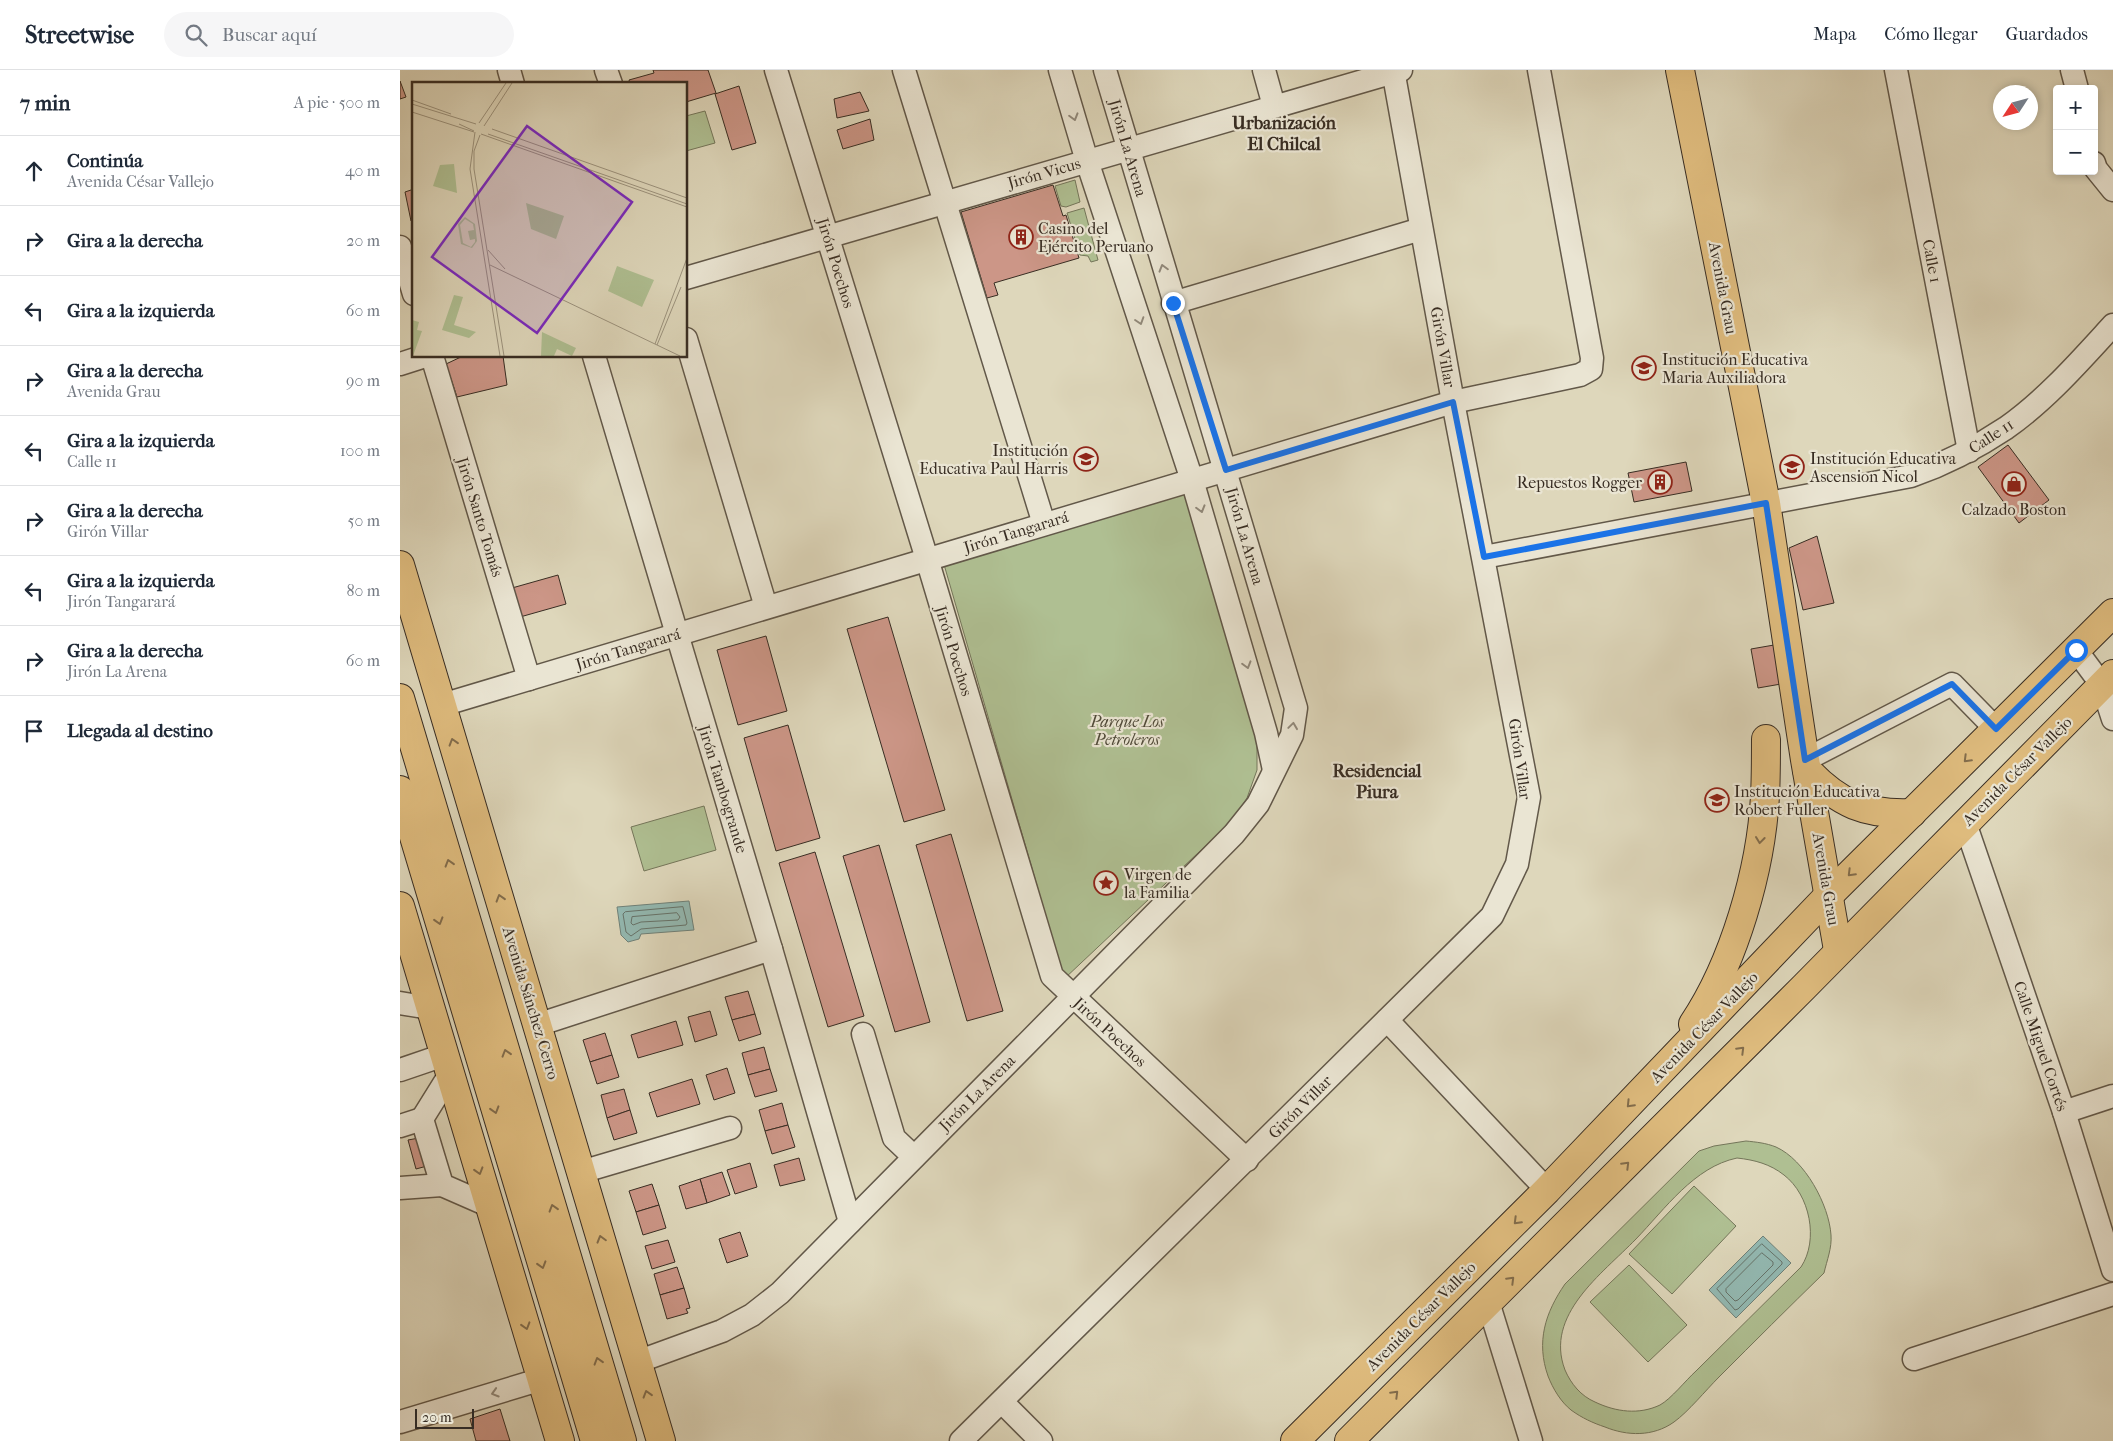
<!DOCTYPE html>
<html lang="es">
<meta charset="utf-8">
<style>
:root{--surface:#fff;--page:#f6f6f7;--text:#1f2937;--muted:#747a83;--line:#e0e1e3}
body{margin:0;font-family:"IM FELL French Canon",serif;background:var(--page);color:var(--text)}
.controls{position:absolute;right:15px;top:15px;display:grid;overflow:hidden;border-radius:5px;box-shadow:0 2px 8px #0003}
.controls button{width:45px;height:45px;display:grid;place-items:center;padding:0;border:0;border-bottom:1px solid var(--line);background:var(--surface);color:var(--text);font:25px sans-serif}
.compass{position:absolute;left:1593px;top:15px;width:45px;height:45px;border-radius:50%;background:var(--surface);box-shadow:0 2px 8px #0003;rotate:234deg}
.scale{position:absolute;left:15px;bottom:12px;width:59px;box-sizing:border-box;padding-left:5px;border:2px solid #382d23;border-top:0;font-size:14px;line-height:18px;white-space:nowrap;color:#382d23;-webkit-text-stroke:4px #eae5d3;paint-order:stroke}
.stop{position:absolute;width:15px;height:15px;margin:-11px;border:4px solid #1a73e8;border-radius:50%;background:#fff}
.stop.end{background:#1a73e8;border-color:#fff;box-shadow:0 1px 5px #0008}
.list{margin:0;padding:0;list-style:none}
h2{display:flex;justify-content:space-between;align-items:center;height:65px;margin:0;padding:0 20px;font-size:21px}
h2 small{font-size:16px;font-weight:400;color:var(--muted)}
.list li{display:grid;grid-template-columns:32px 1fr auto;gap:15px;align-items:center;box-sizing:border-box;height:70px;padding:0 20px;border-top:1px solid var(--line)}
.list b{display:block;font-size:19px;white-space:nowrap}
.list p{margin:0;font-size:16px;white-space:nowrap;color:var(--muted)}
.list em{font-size:16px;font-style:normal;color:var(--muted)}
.icon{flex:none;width:28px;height:28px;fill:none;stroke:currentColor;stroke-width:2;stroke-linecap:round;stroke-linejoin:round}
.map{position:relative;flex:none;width:1713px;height:1371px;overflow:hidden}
header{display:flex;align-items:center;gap:30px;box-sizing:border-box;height:70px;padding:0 25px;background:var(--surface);border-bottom:1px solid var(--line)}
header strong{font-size:24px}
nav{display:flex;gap:28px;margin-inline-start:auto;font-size:18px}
.search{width:350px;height:45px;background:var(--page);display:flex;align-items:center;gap:12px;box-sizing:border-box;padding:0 18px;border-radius:28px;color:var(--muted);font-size:19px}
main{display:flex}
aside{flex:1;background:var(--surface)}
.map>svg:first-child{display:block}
.green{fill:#afbf92;stroke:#74765a;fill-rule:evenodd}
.water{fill:#93b9b2;stroke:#6f8179}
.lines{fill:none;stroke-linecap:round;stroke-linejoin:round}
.shore{stroke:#66736a;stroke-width:1}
.building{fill:#cc9687;stroke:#382d23}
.minor-casing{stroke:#625849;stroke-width:25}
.major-casing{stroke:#382d23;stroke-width:30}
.minor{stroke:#eae5d3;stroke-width:22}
.major{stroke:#dfbc7e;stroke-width:28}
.oneway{stroke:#91897b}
.oneway2{stroke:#836d4c}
.route{stroke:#1a73e8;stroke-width:6}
.labels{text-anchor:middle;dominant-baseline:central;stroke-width:4.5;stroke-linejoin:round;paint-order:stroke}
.street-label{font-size:16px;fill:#382d23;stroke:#eae5d3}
.poi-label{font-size:16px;fill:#382d23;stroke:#eae5d3;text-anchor:start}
.park-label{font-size:16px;font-style:italic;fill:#504a39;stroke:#eae5d3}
.neighbourhood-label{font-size:18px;font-weight:bold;fill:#382d23;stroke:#eae5d3}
.inset-road{fill:none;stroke:#9c937e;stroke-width:1}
.view{fill:#7b2cbf;fill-opacity:0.15;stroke:#7b2cbf;stroke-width:2.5}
.inset-edge{fill:none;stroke:#382d23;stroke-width:2.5}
</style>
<header>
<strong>Streetwise</strong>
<div class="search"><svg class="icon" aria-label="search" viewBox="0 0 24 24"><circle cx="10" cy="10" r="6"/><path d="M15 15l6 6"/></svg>Buscar aquí</div>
<nav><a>Mapa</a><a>Cómo llegar</a><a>Guardados</a></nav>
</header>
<main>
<aside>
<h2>7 min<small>A pie · 500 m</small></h2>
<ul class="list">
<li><svg class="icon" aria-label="ahead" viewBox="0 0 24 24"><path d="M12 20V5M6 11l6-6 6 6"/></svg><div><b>Continúa</b><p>Avenida César Vallejo</p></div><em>40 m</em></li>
<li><svg class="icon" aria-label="right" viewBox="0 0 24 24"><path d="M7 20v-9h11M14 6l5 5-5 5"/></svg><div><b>Gira a la derecha</b></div><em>20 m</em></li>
<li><svg class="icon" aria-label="left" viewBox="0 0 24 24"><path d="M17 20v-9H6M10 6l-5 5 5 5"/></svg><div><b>Gira a la izquierda</b></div><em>60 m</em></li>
<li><svg class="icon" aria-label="right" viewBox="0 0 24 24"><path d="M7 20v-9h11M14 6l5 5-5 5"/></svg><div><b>Gira a la derecha</b><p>Avenida Grau</p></div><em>90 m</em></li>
<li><svg class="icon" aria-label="left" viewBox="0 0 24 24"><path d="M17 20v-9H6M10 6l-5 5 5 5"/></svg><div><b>Gira a la izquierda</b><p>Calle 11</p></div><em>100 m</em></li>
<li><svg class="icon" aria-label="right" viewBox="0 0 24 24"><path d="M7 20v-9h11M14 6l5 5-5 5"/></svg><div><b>Gira a la derecha</b><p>Girón Villar</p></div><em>50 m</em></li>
<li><svg class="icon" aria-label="left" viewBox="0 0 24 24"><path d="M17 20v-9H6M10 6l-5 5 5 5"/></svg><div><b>Gira a la izquierda</b><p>Jirón Tangarará</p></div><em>80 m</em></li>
<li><svg class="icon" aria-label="right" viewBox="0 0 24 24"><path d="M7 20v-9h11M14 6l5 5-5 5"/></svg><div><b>Gira a la derecha</b><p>Jirón La Arena</p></div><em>60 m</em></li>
<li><svg class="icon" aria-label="arrive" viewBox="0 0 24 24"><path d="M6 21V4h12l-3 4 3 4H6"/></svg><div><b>Llegada al destino</b></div></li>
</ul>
</aside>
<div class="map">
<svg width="1713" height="1371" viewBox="0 0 1713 1371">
<rect width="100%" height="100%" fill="#ded7bb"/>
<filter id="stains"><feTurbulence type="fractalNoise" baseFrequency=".004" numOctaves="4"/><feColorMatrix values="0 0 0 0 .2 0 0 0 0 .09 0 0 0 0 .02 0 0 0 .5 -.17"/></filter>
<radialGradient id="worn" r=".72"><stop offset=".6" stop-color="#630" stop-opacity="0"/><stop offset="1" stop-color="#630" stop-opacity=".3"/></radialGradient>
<g class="green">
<path d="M305 41 315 73 286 81V46Z"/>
<path d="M675 110 680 132 666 137 661 136 655 116Z"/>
<path d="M684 138 698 190 691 192 688 186 680 185 667 143Z"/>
<path d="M789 419 857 643V700L847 728 832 751 664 909 543 491Z"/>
<path d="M304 736 316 780 244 801 231 757Z"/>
<path d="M1346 1071C1356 1072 1366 1073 1376 1077 1405 1090 1429 1135 1431 1165 1432 1178 1427 1190 1424 1203 1389 1237 1354 1272 1319 1307 1306 1320 1288 1342 1274 1352 1253 1367 1227 1366 1205 1357 1193 1353 1182 1348 1171 1340 1161 1332 1153 1319 1148 1306 1136 1272 1145 1243 1165 1214L1299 1081 1314 1076ZM1337 1088C1355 1090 1370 1094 1384 1105 1410 1125 1419 1170 1401 1197 1366 1232 1331 1266 1296 1301 1286 1310 1271 1329 1260 1335 1239 1345 1216 1342 1195 1332 1181 1326 1171 1314 1165 1300 1144 1245 1202 1204 1236 1169 1265 1139 1294 1097 1337 1088Z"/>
<path d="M1294 1116 1336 1156 1272 1224 1229 1184Z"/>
<path d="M1229 1195 1287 1255 1248 1292 1190 1232Z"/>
</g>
<g class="water">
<path d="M289 831 294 860 241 864 239 869 228 872 221 865 217 837Z"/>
<path d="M1363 1166 1391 1193 1336 1248 1309 1220Z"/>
</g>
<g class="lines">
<g class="shore">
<path d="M283 837 287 853 286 855 241 859 231 866 226 862 223 844 225 842Z"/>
<path d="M277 843 280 847 278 850 241 852 233 855 231 853 232 847Z"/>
<path d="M1362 1174 1382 1192V1194L1338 1239 1335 1240 1317 1219Z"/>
<path d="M1362 1183 1373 1192V1195L1338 1230 1335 1231 1326 1222V1219Z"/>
</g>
</g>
<g class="building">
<path d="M253 0H308L316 23 286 32V14H230L229 10 254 3Z"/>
<path d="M0 11 6 27 0 29Z"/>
<path d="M339 16 356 73 332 80 315 24Z"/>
<path d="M460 22 469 41 437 48 434 29Z"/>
<path d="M470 49 474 70 443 79 437 60Z"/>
<path d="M653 115 663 146 666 145 679 188 594 213 598 225 587 228 561 142Z"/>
<path d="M14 119V150L11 151 5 122Z"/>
<path d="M63 286H103L107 315 57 327 46 294Z"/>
<path d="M1608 375 1649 430 1619 453 1578 397Z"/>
<path d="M1286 392 1292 421 1234 432 1228 403Z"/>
<path d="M1417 466 1434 533 1403 540 1389 478Z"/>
<path d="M158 505 166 534 120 547 112 518Z"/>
<path d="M488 547 545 740 504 752 447 559Z"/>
<path d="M366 566 387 641 338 655 317 580Z"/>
<path d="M1374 575 1381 614 1358 618 1351 579Z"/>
<path d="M388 655 420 768 376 781 344 668Z"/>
<path d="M551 764 603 941 567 951 516 775Z"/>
<path d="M479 775 530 952 495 962 443 786Z"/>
<path d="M415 782 464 946 428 957 379 793Z"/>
<path d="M348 921 355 944 332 950 325 927Z"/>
<path d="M310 941 317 965 295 972 288 947Z"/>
<path d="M355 944 361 964 339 971 332 950Z"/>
<path d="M276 951 283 975 238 988 231 965Z"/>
<path d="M205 963 212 985 190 992 183 970Z"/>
<path d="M364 977 370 999 348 1005 342 983Z"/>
<path d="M212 985 219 1007 197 1014 190 992Z"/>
<path d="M327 998 335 1023 314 1030 306 1005Z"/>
<path d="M370 999 377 1021 355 1027 348 1005Z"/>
<path d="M292 1009 300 1034 257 1047 249 1023Z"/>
<path d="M224 1019 230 1040 207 1048 201 1025Z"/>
<path d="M382 1033 388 1055 365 1061 359 1040Z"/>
<path d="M230 1040 237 1063 214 1070 207 1048Z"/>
<path d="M388 1055 395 1077 372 1084 365 1061Z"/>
<path d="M19 1068 27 1096 16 1099 8 1070Z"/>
<path d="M399 1088 405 1110 380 1116 374 1095Z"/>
<path d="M350 1093 357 1117 335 1124 327 1100Z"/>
<path d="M322 1102 330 1125 307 1133 300 1109Z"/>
<path d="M300 1109 307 1133 286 1139 279 1116Z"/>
<path d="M252 1114 259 1135 236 1142 229 1121Z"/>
<path d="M259 1135 266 1158 243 1165 236 1142Z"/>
<path d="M340 1162 348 1186 327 1193 319 1169Z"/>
<path d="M268 1170 275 1192 252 1199 245 1176Z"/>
<path d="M277 1197 284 1218 260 1225 254 1204Z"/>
<path d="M284 1218 290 1238 286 1239 288 1243 267 1249 260 1225Z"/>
<path d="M100 1339 110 1371H76L70 1349Z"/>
</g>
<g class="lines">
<g class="minor-casing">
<g id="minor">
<path d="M109 0 113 14"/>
<path d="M206 0 211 14"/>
<path d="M376 0 527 489 652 906 847 1090"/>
<path d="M504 0 644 454"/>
<path d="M660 0 687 91 792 410 866 663 874 700"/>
<path d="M864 0 874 36"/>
<path d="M1496 0 1569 381"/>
<path d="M1672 0 1677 19"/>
<path d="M1694 93 1696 99 1713 120"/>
<path d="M0 177 14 224"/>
<path d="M286 208 1001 0"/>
<path d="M773 233 1021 159"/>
<path d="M286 269 366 537"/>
<path d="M32 286 129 609"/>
<path d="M194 286 371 879 450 1152"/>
<path d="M0 294 25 286"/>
<path d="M1084 487 1511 406C1545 394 1576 378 1606 358 1646 330 1680 291 1713 255"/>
<path d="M1676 580 1702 615 1713 649"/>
<path d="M42 635 1053 332 1180 305 1191 299 1192 288 1139 0"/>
<path d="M1405 690 1552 614 1596 659"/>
<path d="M1565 753 1664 1042 1713 1200"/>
<path d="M0 933 30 938"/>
<path d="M987 950 1147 1120"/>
<path d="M137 955 371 879"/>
<path d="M463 964 494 1068 514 1087"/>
<path d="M0 1000 44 985"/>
<path d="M50 1004 22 1049 42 1115 90 1136"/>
<path d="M1664 1042 1713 1026"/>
<path d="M0 1056 22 1049"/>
<path d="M181 1102 330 1058"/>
<path d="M0 1118 42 1115"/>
<path d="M1088 1232 1131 1371"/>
<path d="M1514 1289 1713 1224"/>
<path d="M237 1292 322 1261 352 1245 380 1223 834 764 858 734 892 665 896 638 705 0"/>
<path d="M602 1332 641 1371"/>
<path d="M0 1352 142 1309"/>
<path d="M561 1371 1092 846 1117 794 1129 727 1053 332 993 0"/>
</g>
</g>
<g class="major-casing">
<g id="major">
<path d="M1280 0 1366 433 1405 690 1438 880"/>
<path d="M0 495 261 1371"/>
<path d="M0 628 222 1371"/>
<path d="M1407 700C1439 734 1466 745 1512 743"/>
<path d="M0 720 195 1371"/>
<path d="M0 836 160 1371"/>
<path d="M1293 954C1334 893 1361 800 1365 726 1366 707 1366 688 1366 669"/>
<path d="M895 1371 1147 1120 1428 826 1713 543"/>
<path d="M949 1371 1404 917 1713 604"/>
</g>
</g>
<use href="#minor" class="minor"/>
<use href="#major" class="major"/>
</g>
<defs><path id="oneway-chevron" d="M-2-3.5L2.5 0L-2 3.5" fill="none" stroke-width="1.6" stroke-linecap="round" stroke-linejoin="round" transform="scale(1.25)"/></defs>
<g class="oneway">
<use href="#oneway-chevron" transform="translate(674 47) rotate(74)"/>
<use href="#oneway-chevron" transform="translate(763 198) rotate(-106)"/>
<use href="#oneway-chevron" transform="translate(740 251) rotate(72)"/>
<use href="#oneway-chevron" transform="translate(801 439) rotate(74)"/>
<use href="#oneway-chevron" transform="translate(847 595) rotate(74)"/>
<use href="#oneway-chevron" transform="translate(893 656) rotate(-82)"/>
<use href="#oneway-chevron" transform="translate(95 1323) rotate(163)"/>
</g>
<g class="oneway2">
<use href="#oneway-chevron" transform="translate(53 672) rotate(-107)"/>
<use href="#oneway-chevron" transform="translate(1567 689) rotate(135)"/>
<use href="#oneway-chevron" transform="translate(1360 770) rotate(97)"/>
<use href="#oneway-chevron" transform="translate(49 793) rotate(-107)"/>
<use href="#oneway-chevron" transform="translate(1451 803) rotate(135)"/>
<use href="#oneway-chevron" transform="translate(100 828) rotate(-107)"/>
<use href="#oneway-chevron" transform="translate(39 851) rotate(73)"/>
<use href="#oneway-chevron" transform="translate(1341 980) rotate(-45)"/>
<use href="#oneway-chevron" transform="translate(106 983) rotate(-107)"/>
<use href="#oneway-chevron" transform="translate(1230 1034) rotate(134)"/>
<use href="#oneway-chevron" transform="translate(95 1040) rotate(73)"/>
<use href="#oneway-chevron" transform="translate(1226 1095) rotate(-45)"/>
<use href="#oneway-chevron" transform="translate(79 1101) rotate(73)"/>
<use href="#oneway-chevron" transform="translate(153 1138) rotate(-107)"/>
<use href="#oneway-chevron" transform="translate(1117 1151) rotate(135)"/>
<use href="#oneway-chevron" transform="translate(201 1169) rotate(-106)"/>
<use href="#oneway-chevron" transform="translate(142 1195) rotate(73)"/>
<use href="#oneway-chevron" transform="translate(1111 1210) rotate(-45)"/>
<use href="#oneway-chevron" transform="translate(126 1256) rotate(73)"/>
<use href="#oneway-chevron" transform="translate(198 1291) rotate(-107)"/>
<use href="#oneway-chevron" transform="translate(247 1324) rotate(-107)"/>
<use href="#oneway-chevron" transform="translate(995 1324) rotate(-45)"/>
</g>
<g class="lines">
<path class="route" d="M773 233 826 400 1053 332 1084 487 1366 433 1405 690 1552 614 1596 659 1676 580"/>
</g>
<defs>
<g id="building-ring" transform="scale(1.25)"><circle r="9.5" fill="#eae5d3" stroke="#8f2418" stroke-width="1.5"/><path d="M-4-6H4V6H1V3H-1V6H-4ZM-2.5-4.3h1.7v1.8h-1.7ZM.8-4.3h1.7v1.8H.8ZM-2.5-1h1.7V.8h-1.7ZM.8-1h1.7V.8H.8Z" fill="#8f2418"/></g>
<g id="school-ring" transform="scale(1.25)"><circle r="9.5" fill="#eae5d3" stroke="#8f2418" stroke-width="1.5"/><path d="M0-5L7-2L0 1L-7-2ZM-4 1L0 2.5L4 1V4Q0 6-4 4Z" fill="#8f2418"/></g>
<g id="shop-ring" transform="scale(1.25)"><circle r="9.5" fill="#eae5d3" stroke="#8f2418" stroke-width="1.5"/><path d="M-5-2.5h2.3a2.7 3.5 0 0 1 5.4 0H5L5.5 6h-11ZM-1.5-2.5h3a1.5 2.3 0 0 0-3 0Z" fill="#8f2418"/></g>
<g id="sight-ring" transform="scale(1.25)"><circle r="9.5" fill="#eae5d3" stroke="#8f2418" stroke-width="1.5"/><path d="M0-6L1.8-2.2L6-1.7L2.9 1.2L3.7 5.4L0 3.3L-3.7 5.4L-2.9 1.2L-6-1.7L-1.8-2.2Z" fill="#8f2418"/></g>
</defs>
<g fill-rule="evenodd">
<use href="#building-ring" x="621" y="167"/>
<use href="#school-ring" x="1244" y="298"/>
<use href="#school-ring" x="686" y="389"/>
<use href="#school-ring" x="1392" y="397"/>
<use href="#building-ring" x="1260" y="412"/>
<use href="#shop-ring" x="1614" y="414"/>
<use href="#school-ring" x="1317" y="730"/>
<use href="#sight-ring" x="706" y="813"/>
</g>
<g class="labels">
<g class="street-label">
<text transform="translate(728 78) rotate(74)">Jirón La Arena</text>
<text transform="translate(644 103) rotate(-16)">Jirón Vicus</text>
<text transform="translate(1532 191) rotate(79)">Calle 1</text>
<text transform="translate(436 193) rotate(73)">Jirón Poechos</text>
<text transform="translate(1323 218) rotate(79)">Avenida Grau</text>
<text transform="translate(1043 277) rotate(80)">Girón Villar</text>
<text transform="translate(1591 366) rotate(-33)">Calle 11</text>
<text transform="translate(80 447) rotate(73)">Jirón Santo Tomás</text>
<text transform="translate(616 462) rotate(-17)">Jirón Tangarará</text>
<text transform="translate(845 466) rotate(74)">Jirón La Arena</text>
<text transform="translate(228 579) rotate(-17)">Jirón Tangarará</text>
<text transform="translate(554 581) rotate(73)">Jirón Poechos</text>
<text transform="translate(1120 689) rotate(82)">Girón Villar</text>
<text transform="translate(1617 701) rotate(-45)">Avenida César Vallejo</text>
<text transform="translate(323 719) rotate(73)">Jirón Tambogrande</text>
<text transform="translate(1426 809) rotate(80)">Avenida Grau</text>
<text transform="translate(131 933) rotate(73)">Avenida Sánchez Cerro</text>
<text transform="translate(1304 957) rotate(-46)">Avenida César Vallejo</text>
<text transform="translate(710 962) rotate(43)">Jirón Poechos</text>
<text transform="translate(1641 976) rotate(71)">Calle Miguel Cortés</text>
<text transform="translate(577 1023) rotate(-45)">Jirón La Arena</text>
<text transform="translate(900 1037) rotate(-45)">Girón Villar</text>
<text transform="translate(1021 1246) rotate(-45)">Avenida César Vallejo</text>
</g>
<g class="poi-label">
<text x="638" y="158">Casino del<tspan x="638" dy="18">Ejército Peruano</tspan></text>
<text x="1262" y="289">Institución Educativa<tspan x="1262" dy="18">Maria Auxiliadora</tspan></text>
<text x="668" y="380" text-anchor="end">Institución<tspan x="668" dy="18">Educativa Paul Harris</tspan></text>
<text x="1410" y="388">Institución Educativa<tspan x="1410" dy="18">Ascension Nicol</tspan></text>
<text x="1242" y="412" text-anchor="end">Repuestos Rogger</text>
<text x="1614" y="439" text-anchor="middle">Calzado Boston</text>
<text x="1334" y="721">Institución Educativa<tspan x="1334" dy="18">Robert Fuller</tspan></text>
<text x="724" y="804">Virgen de<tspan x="724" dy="18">la Familia</tspan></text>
</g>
<g class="park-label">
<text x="727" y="651">Parque Los<tspan x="727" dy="18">Petroleros</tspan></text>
</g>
<g class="neighbourhood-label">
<text x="884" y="53">Urbanización<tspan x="884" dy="21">El Chilcal</tspan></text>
<text x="977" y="701">Residencial<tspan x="977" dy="21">Piura</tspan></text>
</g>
</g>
<g transform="translate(12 12)">
<rect width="275" height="275" fill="#ded7bb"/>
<path d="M42 82 45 111 21 104 28 83ZM114 121 152 134 144 157 119 147ZM53 135 63 142 65 159 60 166 49 162 46 142ZM53 137 61 142 62 148 56 149 58 158 63 157V160L59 165 51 161 48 143ZM205 184 242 198 230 225 196 209ZM42 213 51 215 42 243 64 250 57 256 30 248ZM0 238 7 240 5 248 10 249 1 274ZM130 250 164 266 160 274 145 267 142 274H129Z" fill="#afbf92" fill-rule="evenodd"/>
<path class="inset-road" d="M0 18 39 32M0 22 64 42M0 30 62 50M67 41 94 1M47 42 62 49M72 44 100 1M80 47 275 116M63 50 58 87 88 274M69 52 275 125M76 52 275 122M68 53 62 69V87L92 274M76 168 93 187M78 183 268 274M243 262 275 176M245 263 269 205"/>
<path class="view" d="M115 44 220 120 125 251 20 175Z"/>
<rect width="275" height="275" class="inset-edge"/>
</g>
<rect width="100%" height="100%" filter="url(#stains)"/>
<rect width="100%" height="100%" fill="url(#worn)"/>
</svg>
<div class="controls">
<button>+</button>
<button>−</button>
</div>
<svg class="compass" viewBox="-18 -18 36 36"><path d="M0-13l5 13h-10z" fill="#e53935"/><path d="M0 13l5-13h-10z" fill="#747a83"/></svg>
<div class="scale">20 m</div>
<div class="stop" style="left:1676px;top:580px"></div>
<div class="stop end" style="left:773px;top:233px"></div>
</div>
</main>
